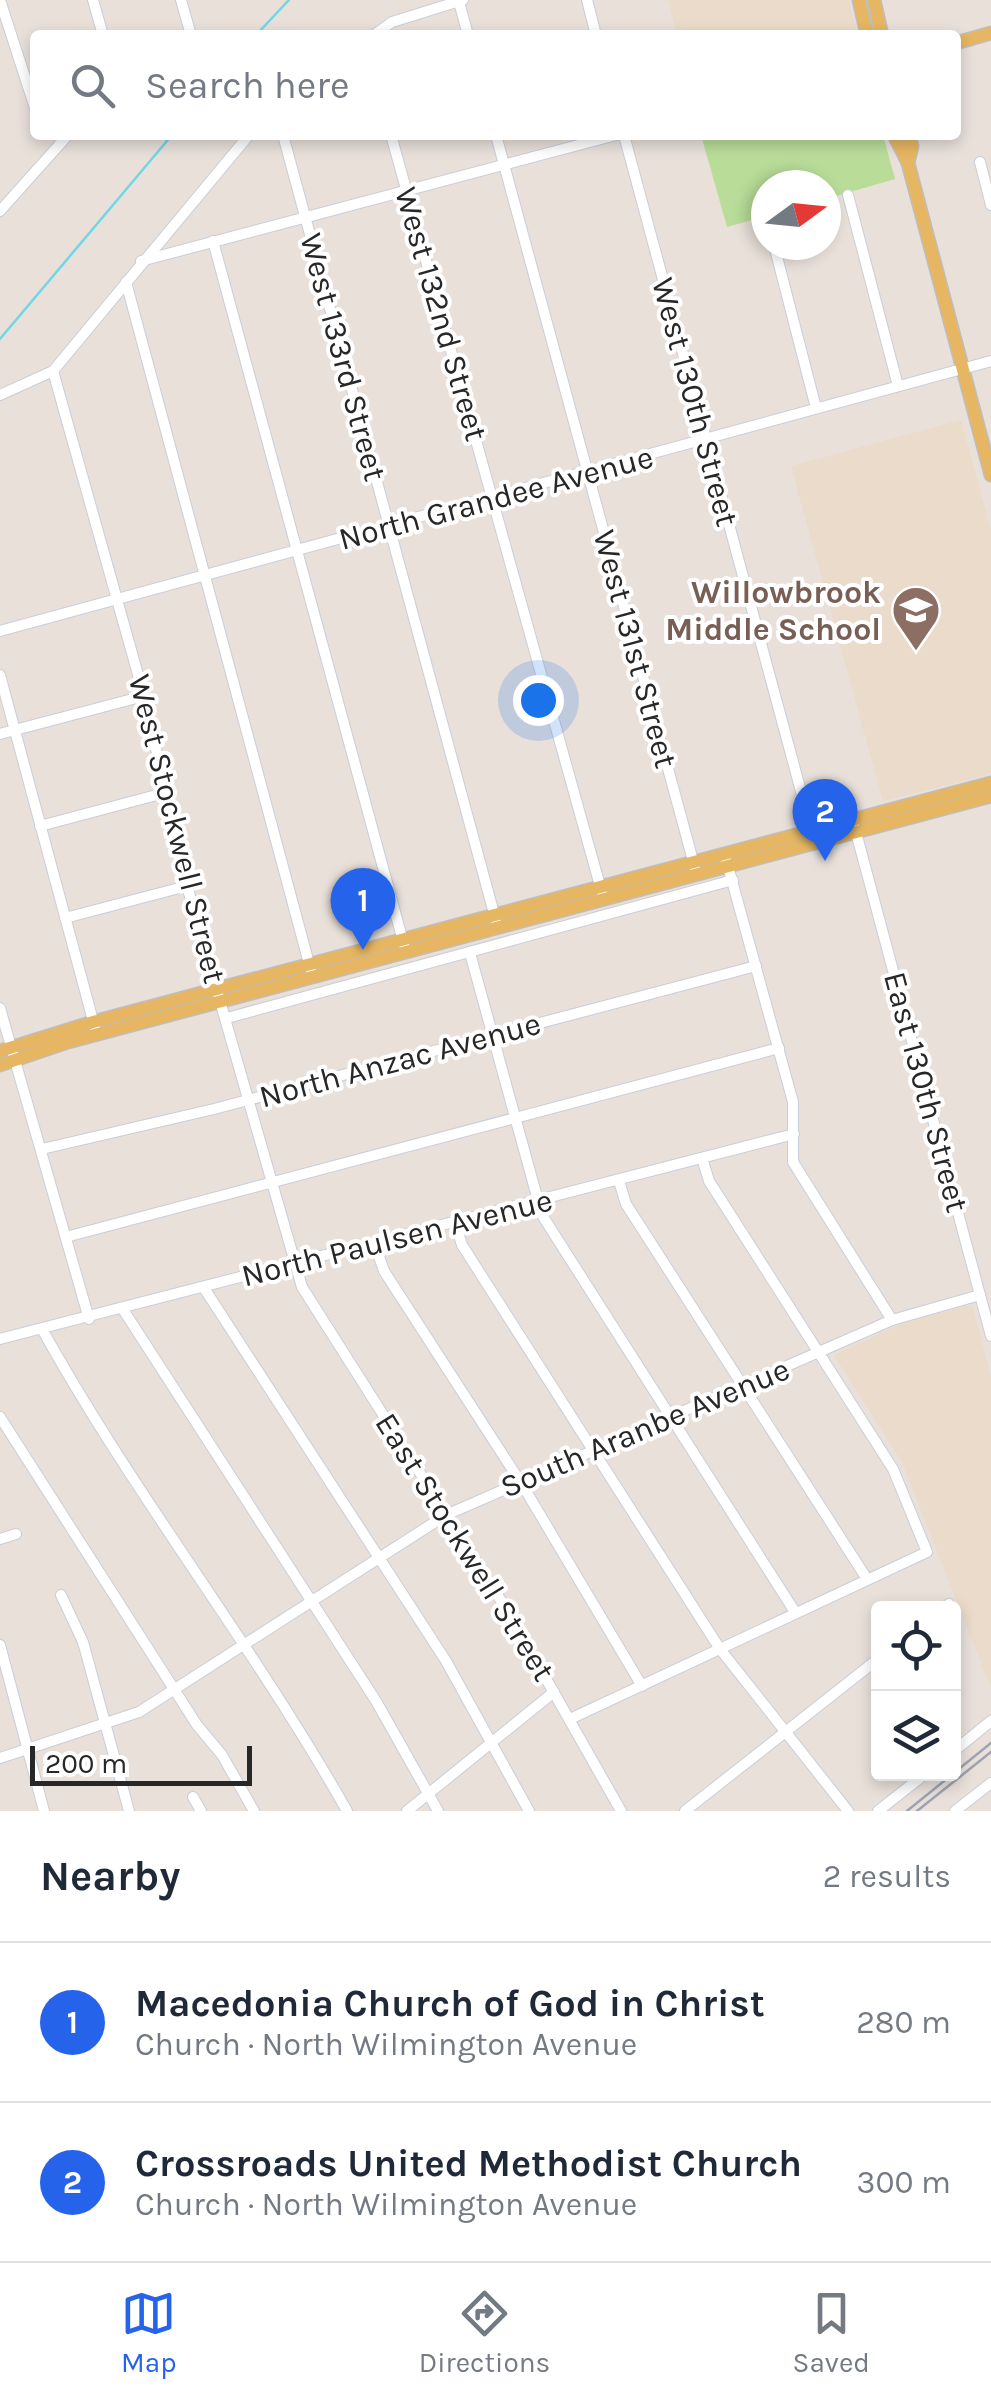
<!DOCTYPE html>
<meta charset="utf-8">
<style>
:root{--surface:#fff;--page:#f6f6f7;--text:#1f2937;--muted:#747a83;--line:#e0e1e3;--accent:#2563eb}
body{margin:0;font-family:Karla,sans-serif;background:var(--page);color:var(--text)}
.controls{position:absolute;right:30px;bottom:30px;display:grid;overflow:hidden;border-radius:10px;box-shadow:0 5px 15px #0003}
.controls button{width:90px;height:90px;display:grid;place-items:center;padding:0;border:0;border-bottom:2px solid var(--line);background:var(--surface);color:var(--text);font:50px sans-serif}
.compass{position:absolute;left:751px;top:170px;width:90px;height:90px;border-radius:50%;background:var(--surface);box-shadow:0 5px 15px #0003;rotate:75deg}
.scale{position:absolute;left:30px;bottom:25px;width:222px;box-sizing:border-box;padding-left:10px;border:5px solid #272727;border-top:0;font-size:28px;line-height:35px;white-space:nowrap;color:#272727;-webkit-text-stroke:8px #fff;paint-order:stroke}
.you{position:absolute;left:538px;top:700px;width:35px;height:35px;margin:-25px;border:8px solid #fff;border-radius:50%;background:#1a73e8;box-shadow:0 0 0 15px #1a73e833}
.badge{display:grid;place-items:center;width:65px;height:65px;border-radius:50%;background:var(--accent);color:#fff;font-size:32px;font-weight:700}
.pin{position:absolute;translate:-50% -82px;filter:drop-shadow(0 2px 5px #0008)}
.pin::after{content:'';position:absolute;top:52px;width:35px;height:30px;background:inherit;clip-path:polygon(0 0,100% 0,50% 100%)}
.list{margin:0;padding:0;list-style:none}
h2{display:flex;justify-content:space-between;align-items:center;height:130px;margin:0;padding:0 40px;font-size:42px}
h2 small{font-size:32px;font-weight:400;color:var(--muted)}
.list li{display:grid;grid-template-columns:65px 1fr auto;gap:30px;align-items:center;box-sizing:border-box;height:160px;padding:0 40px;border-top:2px solid var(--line)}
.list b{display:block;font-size:38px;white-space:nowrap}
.list p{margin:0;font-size:32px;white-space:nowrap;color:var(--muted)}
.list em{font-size:32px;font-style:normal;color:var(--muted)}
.icon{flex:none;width:55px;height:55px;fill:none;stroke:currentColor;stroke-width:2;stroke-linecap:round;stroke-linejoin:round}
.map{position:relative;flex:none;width:991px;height:1811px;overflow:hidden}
.search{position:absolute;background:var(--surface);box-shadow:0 5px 15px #0003;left:30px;right:30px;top:30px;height:110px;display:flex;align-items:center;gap:25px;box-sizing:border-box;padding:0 35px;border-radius:10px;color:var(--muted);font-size:38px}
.sheet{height:450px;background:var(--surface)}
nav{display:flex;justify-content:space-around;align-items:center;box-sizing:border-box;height:140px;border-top:2px solid var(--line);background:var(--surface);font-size:28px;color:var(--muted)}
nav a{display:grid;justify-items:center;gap:5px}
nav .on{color:var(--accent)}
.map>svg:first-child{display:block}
.education{fill:#eadbca}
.green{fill:#b9dd99}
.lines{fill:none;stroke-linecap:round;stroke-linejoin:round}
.stream{stroke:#73d6e5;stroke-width:2.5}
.minor-casing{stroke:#c8ced9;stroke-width:12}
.major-casing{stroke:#bebebe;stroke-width:15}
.minor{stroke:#fff;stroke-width:10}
.major{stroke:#e6b662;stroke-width:12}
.tram{stroke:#9da3b1;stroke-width:2.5}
.rail{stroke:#9da3b1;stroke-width:2.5}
.labels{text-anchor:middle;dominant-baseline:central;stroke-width:8;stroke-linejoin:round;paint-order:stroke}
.street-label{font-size:32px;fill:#272727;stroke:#fff}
.education-label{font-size:32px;font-weight:bold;fill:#785e54;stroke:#fff;text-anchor:end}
</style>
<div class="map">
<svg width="991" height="1811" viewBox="0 0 991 1811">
<rect width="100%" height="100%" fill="#e9e0da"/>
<g class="education">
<path d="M668 0H849L858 35H677Z"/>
<path d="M961 420 991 530V774L883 801 791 466Z"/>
<path d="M972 1305 991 1377V1688L902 1462 834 1355 907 1321Z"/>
</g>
<path class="green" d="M701 135H883L895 179 826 199V185H766V216L727 227Z"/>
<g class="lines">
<g class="stream">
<path d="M256 35 289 0"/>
<path d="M0 339 172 135"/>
</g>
<g class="minor-casing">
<g id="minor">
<path d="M0 0 35 108"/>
<path d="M93 0 103 35"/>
<path d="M181 0 191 35"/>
<path d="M587 0 596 35"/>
<path d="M459 2 468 35"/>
<path d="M374 35 392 22 463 0"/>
<path d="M283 135 496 921"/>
<path d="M391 135 602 893"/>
<path d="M496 135 695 868"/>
<path d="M624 135 813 836"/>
<path d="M980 162 991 205"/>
<path d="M848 195 898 386"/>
<path d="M0 211 68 135"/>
<path d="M213 241 404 945"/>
<path d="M774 245 816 408"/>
<path d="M141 261 616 135"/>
<path d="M126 282 311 971"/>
<path d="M53 371 144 696 187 886 302 1287 507 1610 621 1811"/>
<path d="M0 395 53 371 249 135"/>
<path d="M0 631 991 361"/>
<path d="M0 675 95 1028"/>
<path d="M0 734 144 696"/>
<path d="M854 825 991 1336"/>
<path d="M40 826 164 793"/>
<path d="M726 859 793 1102V1162L892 1320"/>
<path d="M65 918 187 886"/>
<path d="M470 953 542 1215 795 1612"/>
<path d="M0 1008 89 1319"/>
<path d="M227 1018 733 880"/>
<path d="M42 1149 214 1109 756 966"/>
<path d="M619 1181 626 1204 867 1579"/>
<path d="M455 1223 462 1245 720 1649 848 1811"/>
<path d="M66 1237 779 1048"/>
<path d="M374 1242 384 1271 523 1486 642 1686"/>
<path d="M204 1288 446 1661 529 1811"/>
<path d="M124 1311 376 1701 438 1811"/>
<path d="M42 1329C134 1495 254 1646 347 1811"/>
<path d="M0 1339 794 1134"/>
<path d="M0 1417 197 1725 222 1755 254 1811"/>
<path d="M0 1539 16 1534"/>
<path d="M61 1595 83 1642 129 1811"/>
<path d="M943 1608 949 1604"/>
<path d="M0 1645 44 1811"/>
<path d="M570 1719 927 1552 893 1469 709 1181 702 1158"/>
<path d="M954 1751 991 1721"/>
<path d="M0 1758 139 1712 446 1515 892 1320 980 1295"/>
<path d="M193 1797 201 1811"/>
<path d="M407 1811 554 1692"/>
<path d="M685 1811 878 1659"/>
<path d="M878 1811 925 1774"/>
<path d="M955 1811 991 1783"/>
</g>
</g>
<g class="major-casing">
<g id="major">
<path d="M859 0 867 35"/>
<path d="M874 0 882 35"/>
<path d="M956 43 991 33"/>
<path d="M894 135 908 163 991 475"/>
<path d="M908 163 912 146 909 135"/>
<path d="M0 1051 93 1022 991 783"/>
<path d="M0 1065 68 1042 991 796"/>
</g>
</g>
<use href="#minor" class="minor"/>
<use href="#major" class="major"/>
<path class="tram" d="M917 1811 991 1752"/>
<path class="rail" d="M907 1811 991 1743"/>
</g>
<defs>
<g id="school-pin" transform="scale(2.5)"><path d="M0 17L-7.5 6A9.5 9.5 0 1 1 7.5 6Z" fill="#8d6e63" stroke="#fff"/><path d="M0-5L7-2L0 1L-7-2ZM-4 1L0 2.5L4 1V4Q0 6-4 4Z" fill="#fff"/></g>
</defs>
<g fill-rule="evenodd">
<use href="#school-pin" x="916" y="610"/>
</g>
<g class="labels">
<g class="street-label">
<text transform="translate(441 314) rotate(74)">West 132nd Street</text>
<text transform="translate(343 357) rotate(75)">West 133rd Street</text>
<text transform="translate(695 402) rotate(75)">West 130th Street</text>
<text transform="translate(496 498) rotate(-15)">North Grandee Avenue</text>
<text transform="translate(635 649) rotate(75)">West 131st Street</text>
<text transform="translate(177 829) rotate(76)">West Stockwell Street</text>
<text transform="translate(400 1060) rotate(-15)">North Anzac Avenue</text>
<text transform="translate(926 1092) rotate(75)">East 130th Street</text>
<text transform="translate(397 1238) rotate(-14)">North Paulsen Avenue</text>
<text transform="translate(645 1428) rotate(-23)">South Aranbe Avenue</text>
<text transform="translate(465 1547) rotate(58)">East Stockwell Street</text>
</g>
<g class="education-label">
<text x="881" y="592">Willowbrook<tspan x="881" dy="37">Middle School</tspan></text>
</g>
</g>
</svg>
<div class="controls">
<button><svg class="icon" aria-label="locate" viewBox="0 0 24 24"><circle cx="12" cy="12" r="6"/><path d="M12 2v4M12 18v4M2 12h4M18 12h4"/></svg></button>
<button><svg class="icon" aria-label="layers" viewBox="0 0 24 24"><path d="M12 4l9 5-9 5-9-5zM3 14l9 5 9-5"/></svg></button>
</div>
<svg class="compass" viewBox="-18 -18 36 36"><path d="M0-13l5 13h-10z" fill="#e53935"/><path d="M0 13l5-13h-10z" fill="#747a83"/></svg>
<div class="scale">200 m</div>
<div class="you"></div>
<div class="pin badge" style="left:363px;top:950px">1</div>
<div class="pin badge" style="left:825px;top:861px">2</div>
<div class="search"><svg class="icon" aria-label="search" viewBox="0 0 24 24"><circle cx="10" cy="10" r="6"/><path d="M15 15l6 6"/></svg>Search here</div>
</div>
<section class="sheet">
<h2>Nearby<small>2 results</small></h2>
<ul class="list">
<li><span class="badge">1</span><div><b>Macedonia Church of God in Christ</b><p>Church · North Wilmington Avenue</p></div><em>280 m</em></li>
<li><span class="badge">2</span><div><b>Crossroads United Methodist Church</b><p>Church · North Wilmington Avenue</p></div><em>300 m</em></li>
</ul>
</section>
<nav>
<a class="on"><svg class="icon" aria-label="map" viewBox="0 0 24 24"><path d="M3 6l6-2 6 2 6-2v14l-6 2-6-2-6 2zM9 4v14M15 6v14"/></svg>Map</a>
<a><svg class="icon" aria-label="directions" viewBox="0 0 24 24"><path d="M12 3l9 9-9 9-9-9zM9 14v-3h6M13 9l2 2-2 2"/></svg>Directions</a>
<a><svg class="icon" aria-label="saved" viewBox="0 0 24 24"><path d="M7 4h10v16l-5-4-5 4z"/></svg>Saved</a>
</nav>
